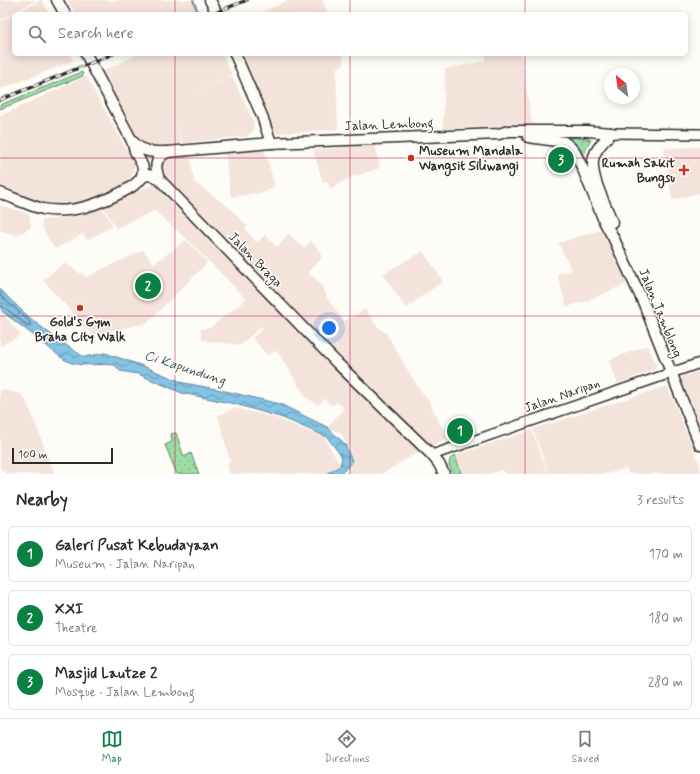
<!DOCTYPE html>
<meta charset="utf-8">
<style>
:root{--surface:#fff;--page:#f7f7f7;--text:#2b2b33;--muted:#7c7c81;--line:#e1e1e2;--accent:#0b8043}
body{margin:0;font-family:Mynerve,sans-serif;background:var(--page);color:var(--text)}
.compass{position:absolute;left:604px;top:68px;width:36px;height:36px;border-radius:50%;background:var(--surface);box-shadow:0 2px 10px #0003;rotate:331deg}
.scale{position:absolute;left:12px;bottom:10px;width:101px;box-sizing:border-box;padding-left:4px;border:2px solid #2b2b2b;border-top:0;font-size:11px;line-height:14px;white-space:nowrap;color:#2b2b2b;-webkit-text-stroke:3px #fdfcf7;paint-order:stroke}
.you{position:absolute;left:329px;top:328px;width:14px;height:14px;margin:-10px;border:3px solid #fff;border-radius:50%;background:#1a73e8;box-shadow:0 0 0 6px #1a73e833}
.badge{display:grid;place-items:center;width:26px;height:26px;border-radius:50%;background:var(--accent);color:#fff;font-size:13px;font-weight:700}
.pin{position:absolute;translate:-50% -50%;border:2px solid #fff;box-shadow:0 1px 4px #0006}
.list{margin:0;padding:0;list-style:none}
h2{display:flex;justify-content:space-between;align-items:center;height:52px;margin:0;padding:0 16px;font-size:17px}
h2 small{font-size:13px;font-weight:400;color:var(--muted)}
.list li{display:grid;grid-template-columns:26px 1fr auto;gap:12px;align-items:center;box-sizing:border-box;height:56px;margin:0 8px 8px;padding:0 8px;border:1px solid var(--line);border-radius:6px}
.list b{display:block;font-size:15px;white-space:nowrap}
.list p{margin:0;font-size:13px;white-space:nowrap;color:var(--muted)}
.list em{font-size:13px;font-style:normal;color:var(--muted)}
.icon{flex:none;width:22px;height:22px;fill:none;stroke:currentColor;stroke-width:2;stroke-linecap:round;stroke-linejoin:round}
.map{position:relative;flex:none;width:700px;height:474px;overflow:hidden}
.search{position:absolute;background:var(--surface);box-shadow:0 2px 10px #0003;left:12px;right:12px;top:12px;height:44px;display:flex;align-items:center;gap:10px;box-sizing:border-box;padding:0 14px;border-radius:6px;color:var(--muted);font-size:15px}
.sheet{height:244px;background:var(--surface)}
nav{display:flex;justify-content:space-around;align-items:center;box-sizing:border-box;height:56px;border-top:1px solid var(--line);background:var(--surface);font-size:11px;color:var(--muted)}
nav a{display:grid;justify-items:center;gap:2px}
nav .on{color:var(--accent)}
.map>svg:first-child{display:block}
.built{fill:#f4e3da}
.grass{fill:url(#grass-dots);stroke:#648468}
.garden{fill:#9edda6;stroke:#648468}
.water{fill:url(#water-waves);stroke:#608699}
.lines{fill:none;stroke-linecap:round;stroke-linejoin:round}
.shore{stroke:#4e6875;stroke-width:1}
.stream{stroke:#608699;stroke-width:2}
.secondary-casing{stroke:#2b2b2b;stroke-width:12}
.primary-casing{stroke:#2b2b2b;stroke-width:13}
.secondary{stroke:#fdfcf7;stroke-width:9}
.primary{stroke:#fdfcf7;stroke-width:10}
.rail-casing{stroke:#2b2b2b;stroke-width:3.5}
.rail{stroke:#fdfcf7;stroke-width:2;stroke-dasharray:6;stroke-linecap:butt}
.grid{fill:none;stroke:#c2185b;stroke-width:1;stroke-opacity:0.55}
.poi-dot{fill:#c8321e;stroke:#fdfcf7;stroke-width:1.5}
.labels{text-anchor:middle;dominant-baseline:central;stroke-width:3;stroke-linejoin:round;paint-order:stroke}
.street-label{font-size:13px;fill:#2b2b2b;stroke:#fdfcf7}
.poi-label{font-size:13px;font-weight:bold;fill:#2b2b2b;stroke:#fdfcf7;text-anchor:start}
.water-label{font-size:14px;font-style:italic;fill:#455962;stroke:#fdfcf7}
</style>
<div class="map">
<svg width="700" height="474" viewBox="0 0 700 474">
<defs>
<pattern id="grass-dots" width="8" height="8" patternUnits="userSpaceOnUse"><rect width="8" height="8" fill="#9edda6"/><path d="M2 2h.1M6 6h.1" fill="none" stroke="#88be8f" stroke-width="1.8" stroke-linecap="round"/></pattern>
<pattern id="water-waves" width="16" height="10" patternUnits="userSpaceOnUse"><rect width="16" height="10" fill="#83c3e3"/><path d="M0 5q4-4 8 0t8 0" fill="none" stroke="#6b9fb8"/></pattern>
</defs>
<rect width="100%" height="100%" fill="#fdfcf7"/>
<filter id="ink" filterUnits="userSpaceOnUse"><feTurbulence type="fractalNoise" baseFrequency=".025" numOctaves="2"/><feDisplacementMap in="SourceGraphic" scale="8" xChannelSelector="R" yChannelSelector="G"/><feConvolveMatrix kernelMatrix="1 2 1 2 8 2 1 2 1" color-interpolation-filters="sRGB"/></filter>
<g filter="url(#ink)">
<g class="built">
<path d="M0 0H36L0 20Z"/>
<path d="M41 0H42L49 14H14V54H69L73 61 1 89 0 87V22L4 19Z"/>
<path d="M68 0H195L201 14H75Z"/>
<path d="M289 0H322L328 14H258Z"/>
<path d="M139 54H222L232 75 193 94 232 76 253 120 254 127 253 131 247 136 183 143 172 117 182 143 148 146 142 143 138 138 103 71Z"/>
<path d="M240 54H342L344 65 338 67 336 70 338 129 273 134Z"/>
<path d="M486 54H521L532 124 443 129 445 69 485 61Z"/>
<path d="M86 76 135 165 132 175 127 183 78 205 53 207 36 203 0 186V116Z"/>
<path d="M375 145 380 168 352 177 330 189 328 181 323 182 313 150Z"/>
<path d="M700 147V193L672 200 664 148Z"/>
<path d="M264 149 275 186 265 192 231 197 225 152Z"/>
<path d="M170 156 190 157 194 182 230 208 247 226 245 229 257 243 265 235 277 247 288 234 304 248 311 241 321 252V259L308 272 323 287 328 300 344 321 365 309 377 326 386 333 416 384 430 403 447 438 417 453 381 474H343L347 471 351 455 341 433 327 428 344 408 337 402 332 406 324 399 318 405 306 397 277 351 267 355 252 338 263 329 260 327 241 345 202 340 201 329 210 328 246 299 189 241 157 213 154 211 116 228 104 208 138 190 150 186 160 172 161 165Z"/>
<path d="M0 205 29 214 31 227 17 236 0 230Z"/>
<path d="M102 208 113 226 87 240 83 234 55 249 45 233 42 226V220L81 216Z"/>
<path d="M604 229 628 283 589 300 567 307 557 274 572 270 558 243Z"/>
<path d="M186 240 208 262 147 323 92 335 43 280 64 263 86 277 143 250 154 264Z"/>
<path d="M423 251 443 281 406 308 383 274Z"/>
<path d="M0 310 21 335 0 346Z"/>
<path d="M648 345 657 368 618 384 609 360Z"/>
<path d="M700 371V427L681 377Z"/>
<path d="M667 386 700 465V474H629L626 468 607 474H549L533 429Z"/>
<path d="M0 389 21 394 28 405 55 474H6L0 467Z"/>
<path d="M234 408 273 417 324 437 340 465 325 474H230L227 466 230 461 218 416Z"/>
<path d="M532 430 548 474H505L502 470 490 474H460L462 473 456 455Z"/>
</g>
<g class="grass">
<path d="M571 137 591 140 585 151 584 160 568 140Z"/>
<path d="M176 433 184 457 191 453 199 474H177L165 445 172 442 171 434Z"/>
<path d="M455 455 461 473 453 474 449 465 450 459Z"/>
</g>
<path class="garden" d="M82 72 83 76 0 109V105Z"/>
<path class="water" d="M0 289C25 316 54 338 84 357L105 353 143 366 184 383 221 390 280 404 327 427 345 444 352 461C342 474 343 474 326 474L340 466 342 457 327 437 283 418 235 404 182 393 138 374 120 371 115 365C100 363 87 367 72 363 61 360 47 345 37 338 26 329 14 321 3 312L0 306Z"/>
<g class="lines">
<path class="shore" d="M0 295 30 322V325H27L4 307 0 306"/>
<path class="stream" d="M193 0 198 13"/>
<g class="secondary-casing">
<g id="secondary">
<path d="M611 133 700 134"/>
<path d="M432 455 700 363"/>
</g>
</g>
<g class="primary-casing">
<g id="primary">
<path d="M57 0 65 14"/>
<path d="M210 0 217 14"/>
<path d="M86 54 132 141C133 144 134 148 135 151 140 163 147 166 140 180"/>
<path d="M235 54 262 116 271 143"/>
<path d="M611 133C605 140 597 147 594 156 588 174 606 204 612 222"/>
<path d="M528 137 564 142 569 146 574 151 582 167 605 223 613 237 644 304 700 445"/>
<path d="M132 141C144 153 151 152 167 152L271 143 499 134 508 131H587L611 133"/>
<path d="M159 179C155 167 154 159 167 152"/>
<path d="M0 193C14 198 28 205 43 209 61 213 83 209 100 202 110 198 127 191 135 184 139 181 143 176 147 175 152 175 155 177 159 179L337 363 432 455 439 464 444 474"/>
</g>
</g>
<use href="#secondary" class="secondary"/>
<use href="#primary" class="primary"/>
<g class="rail-casing">
<g id="rail">
<path d="M212 14 247 0"/>
<path d="M0 100 113 54"/>
</g>
</g>
<use href="#rail" class="rail"/>
</g>
</g>
<path class="grid" d="M175 0V14M350 0V14M525 0V14M175 54V474M350 54V474M525 54V474M0 158H700M0 316H700"/>
<g class="poi-dot">
<circle cx="411" cy="158" r="4"/>
<path d="M682 164h4v4h4v4h-4v4h-4v-4h-4v-4h4z"/>
<circle cx="80" cy="308" r="4"/>
</g>
<g class="labels">
<g class="street-label">
<text transform="translate(389 125) rotate(-2)">Jalan Lembong</text>
<text transform="translate(255 260) rotate(46)">Jalan Braga</text>
<text transform="translate(660 313) rotate(68)">Jalan Tamblong</text>
<text transform="translate(562 396) rotate(-19)">Jalan Naripan</text>
</g>
<g class="poi-label">
<text x="419" y="151">Museum Mandala<tspan x="419" dy="15">Wangsit Siliwangi</tspan></text>
<text x="675" y="163" text-anchor="end">Rumah Sakit<tspan x="675" dy="15">Bungsu</tspan></text>
<text x="80" y="322" text-anchor="middle">Gold's Gym<tspan x="80" dy="15">Braha City Walk</tspan></text>
</g>
<g class="water-label">
<text transform="translate(185 368) rotate(18)">Ci Kapundung</text>
</g>
</g>
</svg>
<svg class="compass" viewBox="-18 -18 36 36"><path d="M0-13l5 13h-10z" fill="#e53935"/><path d="M0 13l5-13h-10z" fill="#7c7c81"/></svg>
<div class="scale">100 m</div>
<div class="you"></div>
<div class="pin badge" style="left:460px;top:431px">1</div>
<div class="pin badge" style="left:148px;top:286px">2</div>
<div class="pin badge" style="left:561px;top:160px">3</div>
<div class="search"><svg class="icon" aria-label="search" viewBox="0 0 24 24"><circle cx="10" cy="10" r="6"/><path d="M15 15l6 6"/></svg>Search here</div>
</div>
<section class="sheet">
<h2>Nearby<small>3 results</small></h2>
<ul class="list">
<li><span class="badge">1</span><div><b>Galeri Pusat Kebudayaan</b><p>Museum · Jalan Naripan</p></div><em>170 m</em></li>
<li><span class="badge">2</span><div><b>XXI</b><p>Theatre</p></div><em>180 m</em></li>
<li><span class="badge">3</span><div><b>Masjid Lautze 2</b><p>Mosque · Jalan Lembong</p></div><em>280 m</em></li>
</ul>
</section>
<nav>
<a class="on"><svg class="icon" aria-label="map" viewBox="0 0 24 24"><path d="M3 6l6-2 6 2 6-2v14l-6 2-6-2-6 2zM9 4v14M15 6v14"/></svg>Map</a>
<a><svg class="icon" aria-label="directions" viewBox="0 0 24 24"><path d="M12 3l9 9-9 9-9-9zM9 14v-3h6M13 9l2 2-2 2"/></svg>Directions</a>
<a><svg class="icon" aria-label="saved" viewBox="0 0 24 24"><path d="M7 4h10v16l-5-4-5 4z"/></svg>Saved</a>
</nav>
